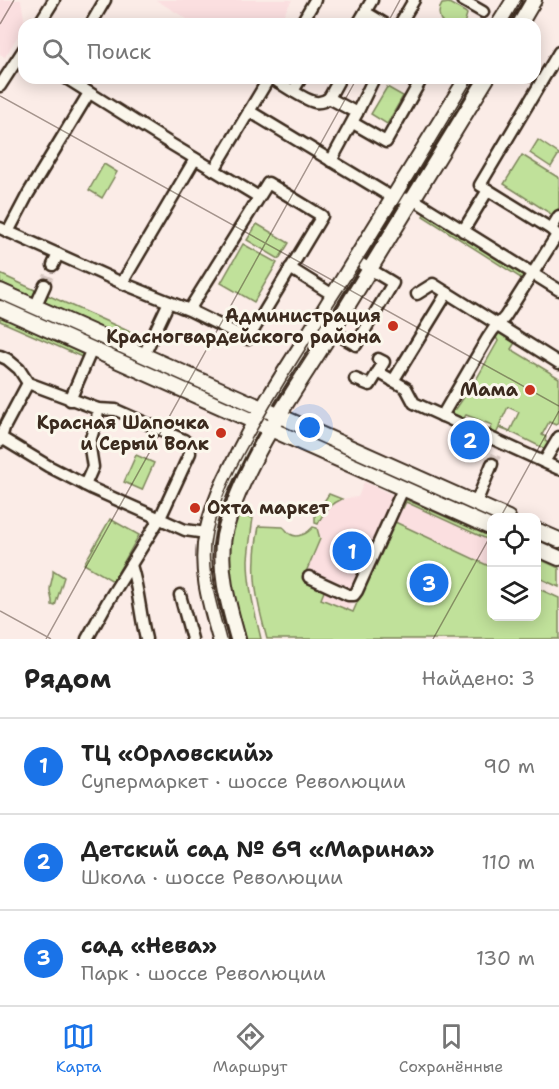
<!DOCTYPE html>
<html lang="ru">
<meta charset="utf-8">
<style>
:root{--surface:#fff;--page:#f2f2f2;--text:#222;--muted:#767676;--line:#e0e0e0;--accent:#1a73e8}
body{margin:0;font-family:"Shantell Sans",sans-serif;background:var(--page);color:var(--text)}
.controls{position:absolute;right:18px;bottom:18px;display:grid;overflow:hidden;border-radius:12px;box-shadow:0 3px 15px #0003}
.controls button{width:54px;height:54px;display:grid;place-items:center;padding:0;border:0;border-bottom:2px solid var(--line);background:var(--surface);color:var(--text);font:30px sans-serif}
.you{position:absolute;left:310px;top:428px;width:21px;height:21px;margin:-15px;border:4px solid #fff;border-radius:50%;background:#1a73e8;box-shadow:0 0 0 9px #1a73e833}
.badge{display:grid;place-items:center;width:39px;height:39px;border-radius:50%;background:var(--accent);color:#fff;font-size:20px;font-weight:700}
.pin{position:absolute;translate:-50% -50%;border:3px solid #fff;box-shadow:0 2px 6px #0006}
.list{margin:0;padding:0;list-style:none}
h2{display:flex;justify-content:space-between;align-items:center;height:78px;margin:0;padding:0 24px;font-size:26px}
h2 small{font-size:20px;font-weight:400;color:var(--muted)}
.list li{display:grid;grid-template-columns:39px 1fr auto;gap:18px;align-items:center;box-sizing:border-box;height:96px;padding:0 24px;border-top:2px solid var(--line)}
.list b{display:block;font-size:22px;white-space:nowrap}
.list p{margin:0;font-size:20px;white-space:nowrap;color:var(--muted)}
.list em{font-size:20px;font-style:normal;color:var(--muted)}
.icon{flex:none;width:33px;height:33px;fill:none;stroke:currentColor;stroke-width:2;stroke-linecap:round;stroke-linejoin:round}
.map{position:relative;flex:none;width:559px;height:639px;overflow:hidden}
.search{position:absolute;background:var(--surface);box-shadow:0 3px 15px #0003;left:18px;right:18px;top:18px;height:66px;display:flex;align-items:center;gap:15px;box-sizing:border-box;padding:0 21px;border-radius:18px;color:var(--muted);font-size:22px}
.sheet{height:366px;background:var(--surface)}
nav{display:flex;justify-content:space-around;align-items:center;box-sizing:border-box;height:84px;border-top:2px solid var(--line);background:var(--surface);font-size:16px;color:var(--muted)}
nav a{display:grid;justify-items:center;gap:3px}
nav .on{color:var(--accent)}
.map>svg:first-child{display:block}
.built{fill:#fbdfe0}
.green{fill:#c0e19a;stroke:#7e865c;stroke-width:1.5;fill-rule:evenodd}
.lines{fill:none;stroke-linecap:round;stroke-linejoin:round}
.minor-tunnel{stroke:#d5c5bf;stroke-width:10;stroke-dasharray:10 5;stroke-linecap:butt}
.minor-casing{stroke:#3b2a1e;stroke-width:15}
.major-casing{stroke:#3b2a1e;stroke-width:18}
.minor{stroke:#fbf7ec;stroke-width:10}
.major{stroke:#fbf7ec;stroke-width:14}
.tram{stroke:#3b2a1e;stroke-width:1.5}
.ticks{fill:none;stroke:#3b2a1e;stroke-width:1.5;stroke-opacity:0.45}
.poi-dot{fill:#c8321e;stroke:#fbf7ec;stroke-width:2}
.labels{text-anchor:middle;dominant-baseline:central;stroke-width:6;stroke-linejoin:round;paint-order:stroke}
.poi-label{font-size:18px;font-weight:bold;fill:#3b2a1e;stroke:#fbf7ec;text-anchor:end}
</style>
<div class="map">
<svg width="559" height="639" viewBox="0 0 559 639">
<rect width="100%" height="100%" fill="#fbece7"/>
<filter id="ink" filterUnits="userSpaceOnUse"><feTurbulence type="fractalNoise" baseFrequency=".0167" numOctaves="2"/><feDisplacementMap in="SourceGraphic" scale="12" xChannelSelector="R" yChannelSelector="G"/><feConvolveMatrix kernelMatrix="1 2 1 2 8 2 1 2 1" color-interpolation-filters="sRGB"/></filter>
<g filter="url(#ink)">
<g class="built">
<path d="M0 0H21L25 24 5 57 0 54Z"/>
<path d="M156 0H292L278 24H195Z"/>
<path d="M364 482 491 539V566L392 521 357 602 352 600 348 610 321 598 325 589 303 579 321 539 318 528 319 524 328 509 338 501 347 498 358 497Z"/>
</g>
<g class="green">
<path d="M449 3 465 12 467 14 464 24H443C439 18 437 11 442 4Z"/>
<path d="M387 87 403 96 387 124 371 114Z"/>
<path d="M538 140 559 154 551 167 530 153Z"/>
<path d="M522 155 559 178V208L554 216 504 184Z"/>
<path d="M104 164 117 172 102 198 89 190Z"/>
<path d="M425 213 523 274 525 276 524 280 423 216Z"/>
<path d="M257 224 289 243 279 259 247 240Z"/>
<path d="M243 244 277 263 254 302 221 283Z"/>
<path d="M0 274 37 291 34 298 0 282Z"/>
<path d="M45 294 146 339 143 347 42 301Z"/>
<path d="M0 316 85 355 84 358 0 321Z"/>
<path d="M499 330 516 341 511 349 559 378V422L556 425 549 422 542 435 546 437 545 441 550 444 547 450 515 434 499 428 496 434 489 432 492 425 466 415 462 421 448 413 451 409H456L477 378 498 341 495 335ZM508 407 519 412 510 431 499 426Z"/>
<path d="M136 455 154 463 142 490 124 482Z"/>
<path d="M329 494 342 499C331 504 323 512 318 524L315 523V511L319 509Z"/>
<path d="M404 500H407L491 537V541L406 502 403 508 401 507Z"/>
<path d="M236 515 253 518C251 532 249 546 248 560 248 587 255 613 261 639H246C240 614 230 588 229 561 229 546 233 530 236 515Z"/>
<path d="M110 519 139 535 113 581 84 564Z"/>
<path d="M393 521 491 567 492 616H536L537 588 559 598V639H267C260 613 253 586 255 559 255 548 257 537 259 526L283 527C286 529 287 532 290 534 298 539 308 533 313 527L317 528 320 539 303 579 325 589 321 599 353 612Z"/>
<path d="M537 558 559 568V587L537 577Z"/>
<path d="M53 570 64 577 55 606 52 605C53 599 50 595 50 590 50 583 54 577 53 570Z"/>
</g>
<g class="lines">
<g class="minor-tunnel">
<path d="M45 285 53 265"/>
<path d="M492 464 500 447"/>
</g>
<g class="minor-casing">
<g id="minor">
<path d="M372 0 365 12 385 24"/>
<path d="M462 0 483 12"/>
<path d="M39 24 54 0"/>
<path d="M91 24 105 0"/>
<path d="M301 24 315 0"/>
<path d="M358 24 365 12"/>
<path d="M400 24 414 0"/>
<path d="M559 52 480 185 551 229 559 237"/>
<path d="M66 78 171 144 259 197"/>
<path d="M272 78C282 84 304 100 315 102 321 103 325 101 329 98L357 113 331 161"/>
<path d="M0 86 24 49"/>
<path d="M293 91 301 78"/>
<path d="M329 98 340 78"/>
<path d="M249 111 393 198 413 199 559 290"/>
<path d="M357 113 374 78"/>
<path d="M353 123 386 142 422 78"/>
<path d="M214 170 269 78"/>
<path d="M0 228 122 283 189 310 248 339 322 216 268 183 189 310"/>
<path d="M551 229 559 216"/>
<path d="M463 231 488 190"/>
<path d="M8 232 28 194 89 93"/>
<path d="M53 265 58 254"/>
<path d="M290 268 333 295"/>
<path d="M122 283 195 159"/>
<path d="M417 294 433 284 559 363"/>
<path d="M35 307 45 285"/>
<path d="M316 322 356 345 393 283 355 260"/>
<path d="M144 355 169 302"/>
<path d="M0 356 7 359 19 369 28 383 98 409 116 410 184 440C189 444 190 447 190 453L160 518 107 603 87 639"/>
<path d="M378 372 406 388 414 403 559 469"/>
<path d="M355 379 370 385 384 362 378 359"/>
<path d="M393 381 447 293"/>
<path d="M70 400 92 349"/>
<path d="M442 416 487 339 493 330 505 317 557 235"/>
<path d="M0 437 48 466 93 489 185 530 206 533"/>
<path d="M0 442 4 428 28 383"/>
<path d="M544 462 559 437"/>
<path d="M85 485 93 467 90 448 91 438 97 419 98 409"/>
<path d="M476 503 492 464"/>
<path d="M131 565C139 589 140 615 146 639"/>
<path d="M309 577 348 595H354L357 591 403 489"/>
<path d="M180 595 192 639"/>
</g>
</g>
<g class="major-casing">
<g id="major">
<path d="M499 24 514 0"/>
<path d="M520 24 534 0"/>
<path d="M0 291 508 518"/>
<path d="M0 308 492 528"/>
<path d="M536 530 559 540"/>
<path d="M536 548 559 558"/>
<path d="M220 639C210 604 199 568 207 532 212 508 222 485 233 464 258 411 290 364 321 315 370 236 419 157 467 78"/>
<path d="M238 639C229 606 218 571 224 536 228 518 235 501 242 485 266 430 301 381 332 331 384 247 435 162 487 78"/>
</g>
</g>
<use href="#minor" class="minor"/>
<use href="#major" class="major"/>
<g class="tram">
<path d="M507 24 521 0"/>
<path d="M226 639C217 604 204 569 212 532 221 491 243 453 264 417 293 366 326 317 358 267 398 205 435 141 474 78"/>
</g>
</g>
</g>
<path class="ticks" d="M0 24 14 0M387 24 400 0M0 96 559 406M500 518 559 411M0 611 51 639M46 639 357 78M433 639 492 533"/>
<g class="poi-dot">
<circle cx="393" cy="326" r="6"/>
<circle cx="530" cy="390" r="6"/>
<circle cx="221" cy="433" r="6"/>
<circle cx="195" cy="508" r="6"/>
</g>
<g class="labels">
<g class="poi-label">
<text x="381" y="316">Администрация<tspan x="381" dy="21">Красногвардейского района</tspan></text>
<text x="518" y="390">Мама</text>
<text x="209" y="423">Красная Шапочка<tspan x="209" dy="21">и Серый Волк</tspan></text>
<text x="207" y="508" text-anchor="start">Охта маркет</text>
</g>
</g>
</svg>
<div class="controls">
<button><svg class="icon" aria-label="locate" viewBox="0 0 24 24"><circle cx="12" cy="12" r="6"/><path d="M12 2v4M12 18v4M2 12h4M18 12h4"/></svg></button>
<button><svg class="icon" aria-label="layers" viewBox="0 0 24 24"><path d="M12 4l9 5-9 5-9-5zM3 14l9 5 9-5"/></svg></button>
</div>
<div class="you"></div>
<div class="pin badge" style="left:352px;top:551px">1</div>
<div class="pin badge" style="left:470px;top:440px">2</div>
<div class="pin badge" style="left:429px;top:583px">3</div>
<div class="search"><svg class="icon" aria-label="search" viewBox="0 0 24 24"><circle cx="10" cy="10" r="6"/><path d="M15 15l6 6"/></svg>Поиск</div>
</div>
<section class="sheet">
<h2>Рядом<small>Найдено: 3</small></h2>
<ul class="list">
<li><span class="badge">1</span><div><b>ТЦ «Орловский»</b><p>Супермаркет · шоссе Революции</p></div><em>90 m</em></li>
<li><span class="badge">2</span><div><b>Детский сад № 69 «Марина»</b><p>Школа · шоссе Революции</p></div><em>110 m</em></li>
<li><span class="badge">3</span><div><b>сад «Нева»</b><p>Парк · шоссе Революции</p></div><em>130 m</em></li>
</ul>
</section>
<nav>
<a class="on"><svg class="icon" aria-label="map" viewBox="0 0 24 24"><path d="M3 6l6-2 6 2 6-2v14l-6 2-6-2-6 2zM9 4v14M15 6v14"/></svg>Карта</a>
<a><svg class="icon" aria-label="directions" viewBox="0 0 24 24"><path d="M12 3l9 9-9 9-9-9zM9 14v-3h6M13 9l2 2-2 2"/></svg>Маршрут</a>
<a><svg class="icon" aria-label="saved" viewBox="0 0 24 24"><path d="M7 4h10v16l-5-4-5 4z"/></svg>Сохранённые</a>
</nav>
